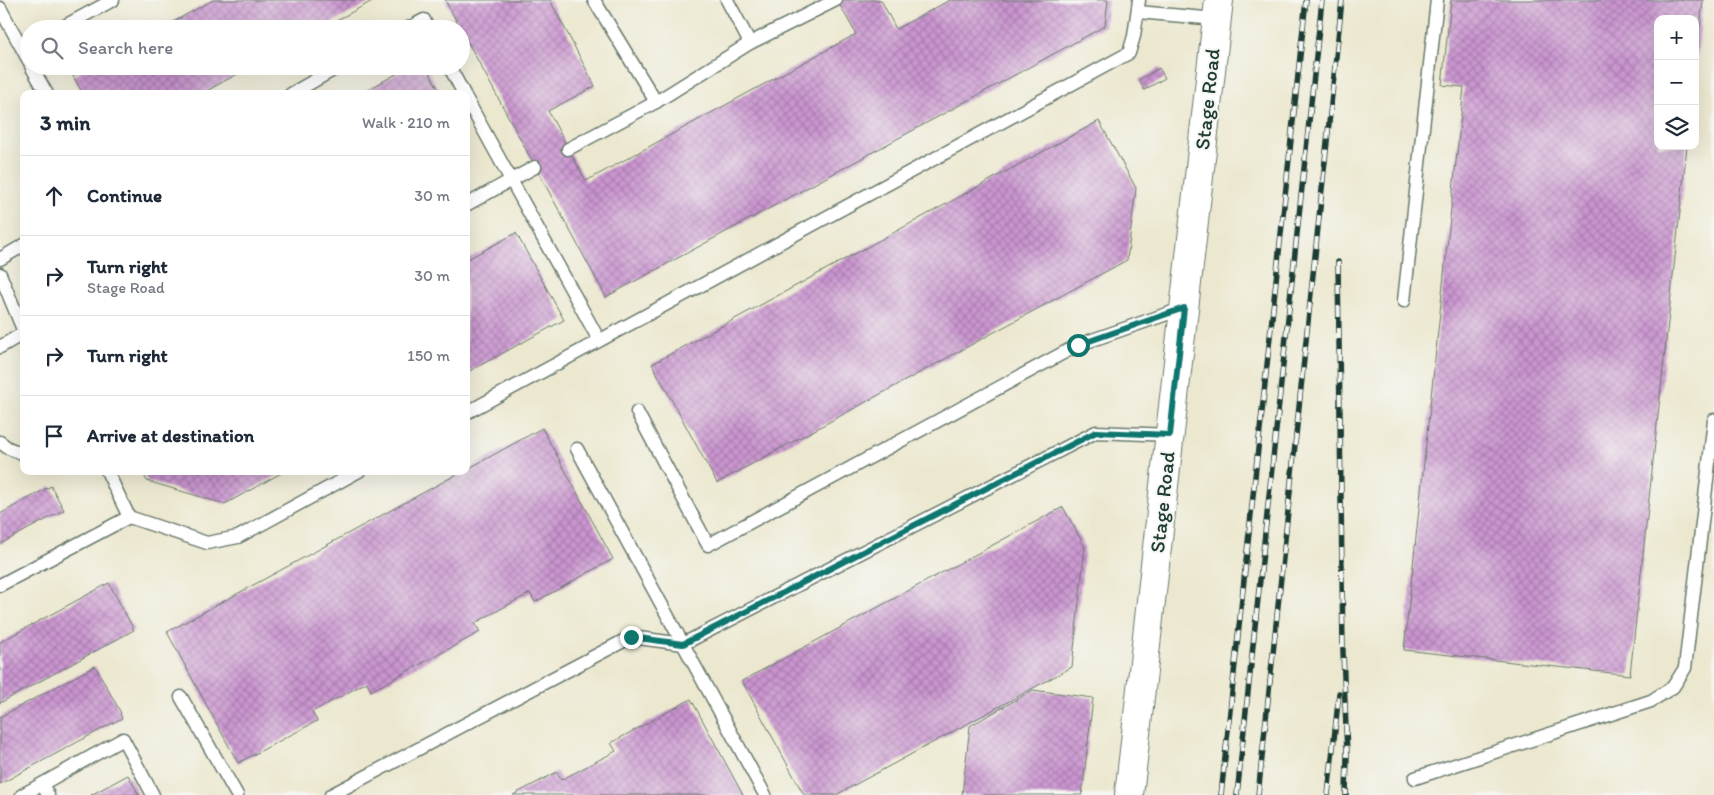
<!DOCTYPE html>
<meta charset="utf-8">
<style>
:root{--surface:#fff;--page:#f2f2f3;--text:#1f2937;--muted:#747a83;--line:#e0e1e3}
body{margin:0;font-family:Itim,sans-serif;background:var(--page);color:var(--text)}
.controls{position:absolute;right:15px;top:15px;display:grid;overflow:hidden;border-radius:10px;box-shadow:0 5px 20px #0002}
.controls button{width:45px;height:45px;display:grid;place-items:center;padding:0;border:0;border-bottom:1px solid var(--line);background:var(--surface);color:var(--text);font:25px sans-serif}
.stop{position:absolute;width:15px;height:15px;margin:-11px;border:4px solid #0f766e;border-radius:50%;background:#fff}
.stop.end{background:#0f766e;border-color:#fff;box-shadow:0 1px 5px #0008}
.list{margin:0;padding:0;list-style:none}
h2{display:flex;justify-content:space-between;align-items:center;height:65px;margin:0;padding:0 20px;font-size:21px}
h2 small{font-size:16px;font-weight:400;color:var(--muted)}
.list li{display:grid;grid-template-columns:32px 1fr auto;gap:15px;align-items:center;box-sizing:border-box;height:80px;padding:0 20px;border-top:1px solid var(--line)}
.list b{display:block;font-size:19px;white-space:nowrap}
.list p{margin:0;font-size:16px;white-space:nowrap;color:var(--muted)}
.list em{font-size:16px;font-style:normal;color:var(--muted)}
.icon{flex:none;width:28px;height:28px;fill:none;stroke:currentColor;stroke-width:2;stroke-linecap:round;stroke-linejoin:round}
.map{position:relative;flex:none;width:1714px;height:795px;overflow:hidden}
.search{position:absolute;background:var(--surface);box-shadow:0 5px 20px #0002;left:20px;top:20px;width:450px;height:55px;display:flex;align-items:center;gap:12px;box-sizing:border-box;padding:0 18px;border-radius:28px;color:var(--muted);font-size:19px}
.panel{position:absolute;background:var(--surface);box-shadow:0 5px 20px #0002;left:20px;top:90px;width:450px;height:385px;border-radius:10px}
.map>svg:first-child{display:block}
.building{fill:url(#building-cross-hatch)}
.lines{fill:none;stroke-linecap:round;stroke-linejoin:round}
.lane-casing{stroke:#67796b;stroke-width:15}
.secondary-casing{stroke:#67796b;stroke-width:30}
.lane{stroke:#fff;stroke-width:12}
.secondary{stroke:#fff;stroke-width:28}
.rail-casing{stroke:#1f3d34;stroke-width:5.5}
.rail{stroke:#f6f6f2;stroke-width:4;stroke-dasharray:11;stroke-linecap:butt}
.route{stroke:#0f766e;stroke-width:6}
.labels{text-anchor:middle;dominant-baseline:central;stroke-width:4;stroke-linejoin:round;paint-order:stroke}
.street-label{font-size:21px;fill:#1f3d34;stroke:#f6f6f2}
</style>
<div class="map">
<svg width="1714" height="795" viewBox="0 0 1714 795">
<defs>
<pattern id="building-cross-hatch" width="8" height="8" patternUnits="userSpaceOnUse" patternTransform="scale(1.25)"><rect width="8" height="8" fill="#cb95d0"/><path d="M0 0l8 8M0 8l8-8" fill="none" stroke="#a47baa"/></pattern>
</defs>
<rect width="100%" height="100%" fill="#f6f6f2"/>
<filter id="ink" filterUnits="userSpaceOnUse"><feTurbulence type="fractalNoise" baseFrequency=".02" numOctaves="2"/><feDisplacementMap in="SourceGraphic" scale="10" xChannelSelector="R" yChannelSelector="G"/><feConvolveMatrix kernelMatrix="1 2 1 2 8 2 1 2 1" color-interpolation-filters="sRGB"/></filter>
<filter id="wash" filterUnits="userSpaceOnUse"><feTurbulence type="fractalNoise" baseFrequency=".0096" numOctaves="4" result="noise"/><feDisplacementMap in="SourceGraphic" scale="20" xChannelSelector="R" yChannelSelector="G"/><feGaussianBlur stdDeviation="1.12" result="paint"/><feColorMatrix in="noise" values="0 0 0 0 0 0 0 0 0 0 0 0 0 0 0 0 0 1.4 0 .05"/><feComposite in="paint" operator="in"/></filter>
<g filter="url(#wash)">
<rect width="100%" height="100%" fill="#ece8d0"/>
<g id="blocks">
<g class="building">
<path d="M213 0H374L321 29H160Z"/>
<path d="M445 0H550L595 86 548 111 586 181 856 34 837 0H881L896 29 950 0H1108L1105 26 606 297Z"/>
<path d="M1451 0H1703L1697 56H1695V19H1658V146H1687L1630 675 1404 650 1464 87 1442 85Z"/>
<path d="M91 66H252L201 94H83L73 76Z"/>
<path d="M411 66H426L441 94H360Z"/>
<path d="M1159 68 1165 78 1144 90 1139 80Z"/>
<path d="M1099 121 1136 188 1127 260 717 483 652 364Z"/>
<path d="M516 233 564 320 466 373V260Z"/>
<path d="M542 428 613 559 535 602 530 593 475 623 480 632 371 691 367 682 312 712 317 721 238 763 167 632 463 471H466V470Z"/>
<path d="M142 471H285L225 504 147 481Z"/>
<path d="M51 486 64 510 0 544V514Z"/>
<path d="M1063 507 1085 547 1072 667 836 795H804L742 681Z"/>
<path d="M109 583 134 630 0 703V642Z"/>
<path d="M95 666 121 713 120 714 122 718 0 784V717Z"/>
<path d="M1033 690 1093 698 1082 795H962L970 726Z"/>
<path d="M691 699 743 795H513L557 772 561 780 616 751 611 743Z"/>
<path d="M128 775 139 795H91Z"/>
</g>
</g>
</g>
<g filter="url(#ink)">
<use href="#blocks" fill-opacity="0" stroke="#67796b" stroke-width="1"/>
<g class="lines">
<g class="lane-casing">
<g id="lane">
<path d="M594 0 656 102 750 43 727 0"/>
<path d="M0 8 29 61"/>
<path d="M1138 12 1216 19"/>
<path d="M59 29 113 0"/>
<path d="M407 29 424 20 428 29"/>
<path d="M750 43 836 0"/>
<path d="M31 66 47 94"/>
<path d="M449 66 464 94"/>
<path d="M291 94 340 66"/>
<path d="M466 98 599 340"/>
<path d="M568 149 656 102"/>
<path d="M466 205 535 167"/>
<path d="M0 259 24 245"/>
<path d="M0 274 24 332"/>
<path d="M1404 301 1437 0"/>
<path d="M0 347 24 333"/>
<path d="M637 412 708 545 1078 345 1184 308"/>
<path d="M466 413 1129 53 1134 36 1139 0"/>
<path d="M0 442 8 448 24 454"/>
<path d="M577 449 683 644 1096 432 1170 435"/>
<path d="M107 471 129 517 207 543 238 537 359 471"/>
<path d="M0 585 129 517"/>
<path d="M181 697 237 795"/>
<path d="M1415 778 1651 701 1673 687 1685 668 1714 420"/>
<path d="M22 795 42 784"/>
<path d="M48 795 42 784 123 739 153 795"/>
<path d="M331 795 631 637 683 644 765 795"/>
</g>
</g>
<g class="secondary-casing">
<path id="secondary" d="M1129 795 1219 0"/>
</g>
<use href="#lane" class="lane"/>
<use href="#secondary" class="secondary"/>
<g class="rail-casing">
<g id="rail">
<path d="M1338 262 1343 651 1347 755 1346 795"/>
<path d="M1221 795 1306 0"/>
<path d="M1237 795 1322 0"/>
<path d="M1258 795 1342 0"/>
<path d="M1328 795 1339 693"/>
</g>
</g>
<use href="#rail" class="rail"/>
</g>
</g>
<g class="lines" filter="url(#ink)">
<path class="route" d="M631 637 683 644 1096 432 1170 435 1184 308 1078 345"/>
</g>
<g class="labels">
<g class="street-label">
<text transform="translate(1207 99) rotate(-84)">Stage Road</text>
<text transform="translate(1162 502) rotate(-84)">Stage Road</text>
</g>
</g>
</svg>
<div class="controls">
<button>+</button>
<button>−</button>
<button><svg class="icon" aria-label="layers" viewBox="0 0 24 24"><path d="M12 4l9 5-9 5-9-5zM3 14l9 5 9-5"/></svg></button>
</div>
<div class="stop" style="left:1078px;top:345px"></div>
<div class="stop end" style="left:631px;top:637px"></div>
<div class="search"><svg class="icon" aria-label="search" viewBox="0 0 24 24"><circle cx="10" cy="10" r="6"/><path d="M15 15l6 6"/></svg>Search here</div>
<section class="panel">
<h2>3 min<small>Walk · 210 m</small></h2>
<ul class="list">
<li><svg class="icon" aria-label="ahead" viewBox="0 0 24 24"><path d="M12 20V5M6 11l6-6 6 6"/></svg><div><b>Continue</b></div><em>30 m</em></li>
<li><svg class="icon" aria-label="right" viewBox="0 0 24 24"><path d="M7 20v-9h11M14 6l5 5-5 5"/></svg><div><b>Turn right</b><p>Stage Road</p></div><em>30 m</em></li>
<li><svg class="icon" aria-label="right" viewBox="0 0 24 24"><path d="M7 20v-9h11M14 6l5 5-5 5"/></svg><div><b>Turn right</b></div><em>150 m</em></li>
<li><svg class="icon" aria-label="arrive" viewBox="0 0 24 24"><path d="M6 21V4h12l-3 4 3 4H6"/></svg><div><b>Arrive at destination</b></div></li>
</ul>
</section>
</div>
